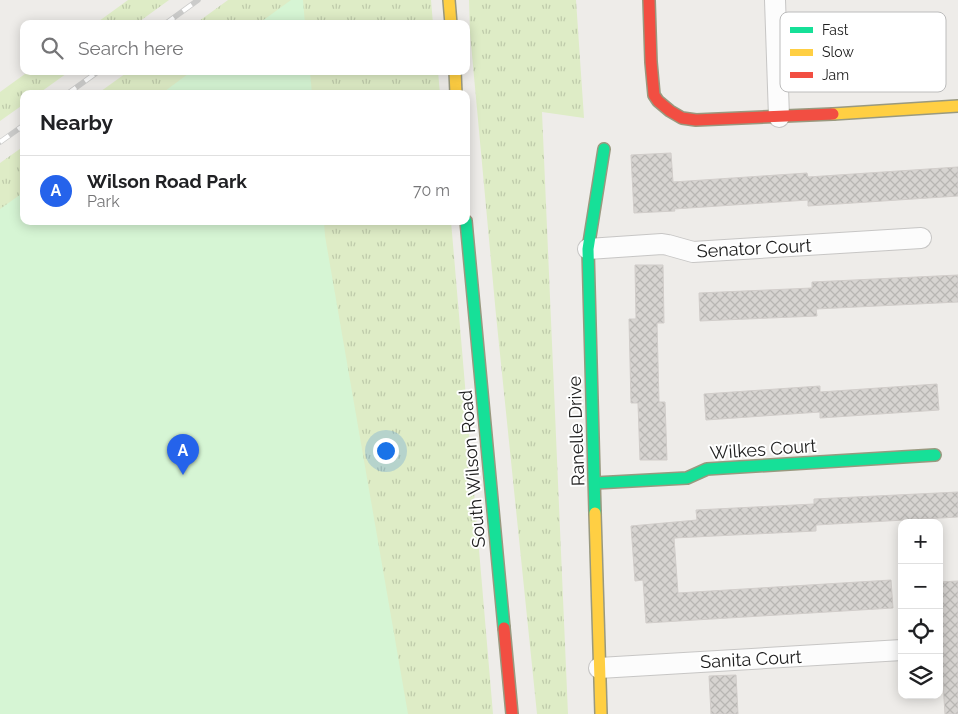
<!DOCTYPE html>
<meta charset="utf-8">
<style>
:root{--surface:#fff;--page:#f2f2f2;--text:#202124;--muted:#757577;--line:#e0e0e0;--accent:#2563eb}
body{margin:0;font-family:Raleway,sans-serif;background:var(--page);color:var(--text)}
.controls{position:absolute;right:15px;bottom:15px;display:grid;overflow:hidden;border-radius:10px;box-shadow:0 2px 12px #0003}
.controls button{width:45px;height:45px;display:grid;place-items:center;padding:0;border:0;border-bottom:1px solid var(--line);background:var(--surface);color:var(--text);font:25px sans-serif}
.you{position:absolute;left:385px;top:450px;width:18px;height:18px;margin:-12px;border:4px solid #fff;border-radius:50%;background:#1a73e8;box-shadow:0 0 0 8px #1a73e833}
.badge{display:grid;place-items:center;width:32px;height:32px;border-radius:50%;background:var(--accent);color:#fff;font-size:16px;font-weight:700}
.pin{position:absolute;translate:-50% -41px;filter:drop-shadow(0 1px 2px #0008)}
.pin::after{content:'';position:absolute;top:26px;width:18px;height:15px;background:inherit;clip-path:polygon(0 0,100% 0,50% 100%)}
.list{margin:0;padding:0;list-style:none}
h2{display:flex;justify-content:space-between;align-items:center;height:65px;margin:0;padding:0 20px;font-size:21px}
h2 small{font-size:16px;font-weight:400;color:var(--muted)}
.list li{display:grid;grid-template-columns:32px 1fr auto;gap:15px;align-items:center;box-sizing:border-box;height:70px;padding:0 20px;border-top:1px solid var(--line)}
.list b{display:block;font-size:19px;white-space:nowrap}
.list p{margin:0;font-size:16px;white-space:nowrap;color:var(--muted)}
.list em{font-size:16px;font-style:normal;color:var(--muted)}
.icon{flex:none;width:28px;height:28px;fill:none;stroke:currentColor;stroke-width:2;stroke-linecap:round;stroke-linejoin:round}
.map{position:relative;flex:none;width:958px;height:714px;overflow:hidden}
.search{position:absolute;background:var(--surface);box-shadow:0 2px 12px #0003;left:20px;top:20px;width:450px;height:55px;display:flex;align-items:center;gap:12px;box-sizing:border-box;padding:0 18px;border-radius:10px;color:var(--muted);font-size:19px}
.panel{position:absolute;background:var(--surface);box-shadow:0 2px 12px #0003;left:20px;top:90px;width:450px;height:135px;border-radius:10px}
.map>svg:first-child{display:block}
.grass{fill:url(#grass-tufts)}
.park{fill:#d6f5d4}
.building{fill:url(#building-cross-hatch);stroke:#d1cdca}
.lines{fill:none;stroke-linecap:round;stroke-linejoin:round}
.street-casing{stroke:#c7c6c5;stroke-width:22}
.fast-casing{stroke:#99997f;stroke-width:14}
.slow-casing{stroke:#99997f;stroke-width:14}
.jam-casing{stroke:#99997f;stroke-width:14}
.street{stroke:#fcfcfc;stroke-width:20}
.fast{stroke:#16e098;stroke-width:11}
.slow{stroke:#ffcf43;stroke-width:11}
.jam{stroke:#f24e42;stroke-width:11}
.rail-casing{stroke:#cbcbca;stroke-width:5.5}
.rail{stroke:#fff;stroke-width:4;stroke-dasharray:11;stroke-linecap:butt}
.labels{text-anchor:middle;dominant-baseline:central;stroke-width:4;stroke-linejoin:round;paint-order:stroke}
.street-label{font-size:18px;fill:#202020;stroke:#fff}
.key{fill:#fff;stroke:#bcbcbc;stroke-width:1}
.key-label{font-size:14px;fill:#202020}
</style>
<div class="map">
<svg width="958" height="714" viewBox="0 0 958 714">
<defs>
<pattern id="grass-tufts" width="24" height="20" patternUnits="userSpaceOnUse" patternTransform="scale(1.25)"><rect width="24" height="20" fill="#deecc6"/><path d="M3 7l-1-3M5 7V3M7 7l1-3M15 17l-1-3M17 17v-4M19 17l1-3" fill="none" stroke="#becaaa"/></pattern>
<pattern id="building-cross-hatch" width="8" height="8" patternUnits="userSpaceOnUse" patternTransform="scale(1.25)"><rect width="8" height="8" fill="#d7d4d1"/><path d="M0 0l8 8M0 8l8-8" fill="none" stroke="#b8b6b3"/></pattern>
</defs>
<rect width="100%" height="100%" fill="#eeece9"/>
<g class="grass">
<path d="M128 0H169L136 24H95Z"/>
<path d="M228 0H431L433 24H195Z"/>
<path d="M469 0H576L584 118 542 112 568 714H537L496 315 470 33Z"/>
<path d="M29 71H70L38 94H24V104L0 121V92Z"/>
<path d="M129 71H438L440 94H97Z"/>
<path d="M24 146V221H451L493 714H0V163Z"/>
</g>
<g class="park">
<path d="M291 0H303L305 24H258Z"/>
<path d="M192 71H310L312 94H161Z"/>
<path d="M24 192V221H324L325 236 408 714H0V209Z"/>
</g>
<g class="building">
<path d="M671 153 673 182 807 173 808 177 958 167V196L808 206V200L674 209 675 211 634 213 631 155Z"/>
<path d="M635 265H663L664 323H657L659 402H665L667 460H640L638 403H631L629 319H636Z"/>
<path d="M958 275V302L816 309 817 316 700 321 699 293 812 288V282Z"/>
<path d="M937 384 939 410 820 418V412L706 420 704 394 820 386V392Z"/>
<path d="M958 492V517L816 525V531L674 538 678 593 891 580 893 608 646 623 643 580 635 581 631 526 697 520 696 510 814 504V499Z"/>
<path d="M958 581V714H945L939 623V582Z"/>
<path d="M736 675 738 714H711L709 676Z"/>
</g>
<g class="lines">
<g class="street-casing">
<g id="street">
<path d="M775 0 779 117"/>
<path d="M588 249 662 244 668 245 693 252 921 238"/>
<path d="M599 668 902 650"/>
</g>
</g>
<g class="fast-casing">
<g id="fast">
<path d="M466 221 504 628"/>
<path d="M595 483 687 478 707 469 935 455"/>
<path d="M595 513 588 249 604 149"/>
</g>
</g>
<g class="slow-casing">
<g id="slow">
<path d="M449 0 451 24"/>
<path d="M455 71 456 94"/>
<path d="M833 114 958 106"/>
<path d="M595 513 601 714"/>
</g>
</g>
<g class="jam-casing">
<g id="jam">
<path d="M649 0 651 62 654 95 658 101 670 111 682 118 696 120 833 114"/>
<path d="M504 628 512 714"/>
</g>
</g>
<use href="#street" class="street"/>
<use href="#fast" class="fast"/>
<use href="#slow" class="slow"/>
<use href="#jam" class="jam"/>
<g class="rail-casing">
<g id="rail">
<path d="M165 24 198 0"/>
<path d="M67 94 99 71"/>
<path d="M0 142 24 125"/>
</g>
</g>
<use href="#rail" class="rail"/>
</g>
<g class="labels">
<g class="street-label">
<text transform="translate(754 248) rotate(-3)">Senator Court</text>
<text transform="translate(576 431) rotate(-92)">Ranelle Drive</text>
<text transform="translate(763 449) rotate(-4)">Wilkes Court</text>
<text transform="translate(472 469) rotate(-95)">South Wilson Road</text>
<text transform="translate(751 659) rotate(-3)">Sanita Court</text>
</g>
</g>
<rect x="780" y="12" width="166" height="80" rx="8" class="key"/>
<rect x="790" y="27" width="23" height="6" fill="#16e098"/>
<rect x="790" y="49" width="23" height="7" fill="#ffcf43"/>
<rect x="790" y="72" width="23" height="6" fill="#f24e42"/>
<g class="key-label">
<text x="822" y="35">Fast</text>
<text x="822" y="57">Slow</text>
<text x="822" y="80">Jam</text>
</g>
</svg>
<div class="controls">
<button>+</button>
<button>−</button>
<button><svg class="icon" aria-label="locate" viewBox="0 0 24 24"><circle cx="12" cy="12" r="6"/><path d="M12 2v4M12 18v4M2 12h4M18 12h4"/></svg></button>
<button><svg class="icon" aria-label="layers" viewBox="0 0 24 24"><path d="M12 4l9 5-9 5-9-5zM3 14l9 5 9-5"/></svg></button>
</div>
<div class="you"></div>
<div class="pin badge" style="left:183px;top:475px">A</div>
<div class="search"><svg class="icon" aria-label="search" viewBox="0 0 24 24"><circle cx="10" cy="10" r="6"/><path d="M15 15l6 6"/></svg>Search here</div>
<section class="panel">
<h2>Nearby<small></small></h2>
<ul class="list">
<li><span class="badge">A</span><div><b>Wilson Road Park</b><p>Park</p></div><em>70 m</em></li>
</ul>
</section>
</div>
